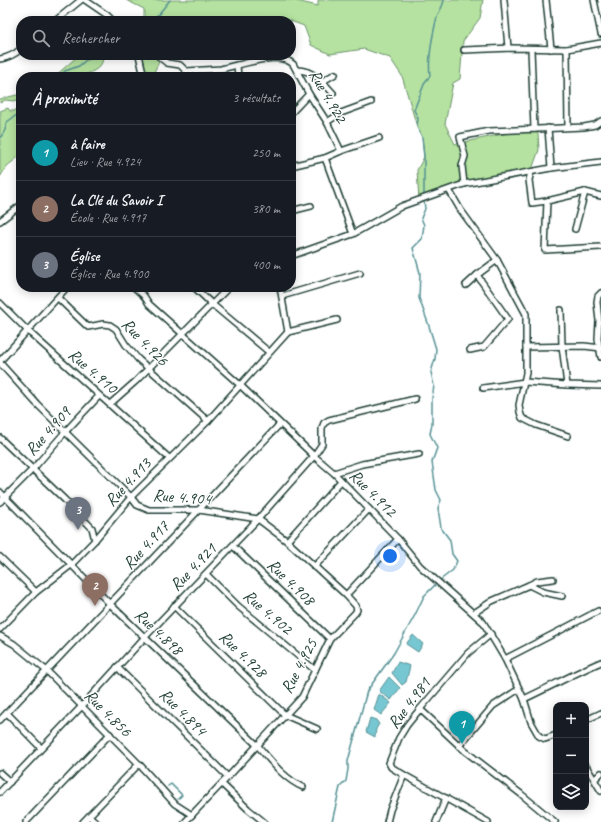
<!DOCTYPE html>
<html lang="fr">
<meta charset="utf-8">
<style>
:root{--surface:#171b24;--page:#20242c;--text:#f1f3f6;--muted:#9ea1a6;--line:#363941;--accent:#d1495b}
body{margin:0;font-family:Caveat,sans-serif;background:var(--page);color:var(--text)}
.controls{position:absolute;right:12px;bottom:12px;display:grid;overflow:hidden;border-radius:8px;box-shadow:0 2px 10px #0003}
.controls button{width:36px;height:36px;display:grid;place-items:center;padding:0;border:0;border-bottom:1px solid var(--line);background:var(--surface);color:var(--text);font:20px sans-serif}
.you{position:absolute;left:390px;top:556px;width:14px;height:14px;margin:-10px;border:3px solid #fff;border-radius:50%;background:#1a73e8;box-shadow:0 0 0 6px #1a73e833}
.badge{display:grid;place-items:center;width:26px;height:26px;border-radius:50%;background:var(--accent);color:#fff;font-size:13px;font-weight:700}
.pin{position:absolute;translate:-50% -33px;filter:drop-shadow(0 1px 2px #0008)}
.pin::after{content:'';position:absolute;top:21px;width:14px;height:12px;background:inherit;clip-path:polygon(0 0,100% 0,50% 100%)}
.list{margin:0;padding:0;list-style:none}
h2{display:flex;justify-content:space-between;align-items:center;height:52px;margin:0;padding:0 16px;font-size:17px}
h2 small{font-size:13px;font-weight:400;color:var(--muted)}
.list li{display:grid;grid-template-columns:26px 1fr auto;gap:12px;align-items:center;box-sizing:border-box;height:56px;padding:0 16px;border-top:1px solid var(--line)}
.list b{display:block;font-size:15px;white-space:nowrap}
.list p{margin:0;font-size:13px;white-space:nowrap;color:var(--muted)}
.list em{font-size:13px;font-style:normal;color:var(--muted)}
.icon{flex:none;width:22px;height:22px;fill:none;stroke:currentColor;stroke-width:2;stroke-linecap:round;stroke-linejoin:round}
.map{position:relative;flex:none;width:601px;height:822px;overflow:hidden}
.search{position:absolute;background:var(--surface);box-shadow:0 2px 10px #0003;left:16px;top:16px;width:280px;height:44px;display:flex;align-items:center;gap:10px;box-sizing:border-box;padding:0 14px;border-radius:16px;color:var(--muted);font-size:15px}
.panel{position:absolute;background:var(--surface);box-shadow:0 2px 10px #0003;left:16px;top:72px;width:280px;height:220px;border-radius:16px}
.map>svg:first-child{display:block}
.green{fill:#b5e2a0;stroke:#6a906a}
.water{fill:#77c7d2;stroke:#549093}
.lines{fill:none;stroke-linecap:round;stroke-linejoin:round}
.stream{stroke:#549093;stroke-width:1.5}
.minor-casing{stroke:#1f3d34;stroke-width:8}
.minor{stroke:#fff;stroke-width:5}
.labels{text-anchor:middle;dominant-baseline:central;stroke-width:3;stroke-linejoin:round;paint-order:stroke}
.street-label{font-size:17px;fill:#1f3d34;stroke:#fff}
</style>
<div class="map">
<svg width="601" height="822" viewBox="0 0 601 822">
<rect width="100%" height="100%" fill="#fff"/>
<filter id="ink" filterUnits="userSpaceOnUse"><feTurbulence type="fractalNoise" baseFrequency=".025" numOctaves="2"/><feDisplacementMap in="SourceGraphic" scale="8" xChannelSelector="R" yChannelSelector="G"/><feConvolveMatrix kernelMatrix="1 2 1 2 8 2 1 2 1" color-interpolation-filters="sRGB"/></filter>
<g filter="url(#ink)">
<g class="green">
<path d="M126 0H292L318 6V0H483L480 18 463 41 460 79 453 83 445 124 455 144 513 132 538 133 539 150 531 172 444 192 419 201 417 170 424 157 422 137 417 127 402 76 390 58 364 49 330 54 311 45 304 26 277 16 251 21H144V9Z"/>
<path d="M79 55H102C107 69 84 76 74 77 68 78 61 77 54 77Z"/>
<path d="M141 55H196L161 58 154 72 145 70Z"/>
<path d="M21 94V99L14 101 5 100 0 103V99Z"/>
<path d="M21 106V155L7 166 0 177V116L1 115 0 111 8 108 10 111H14Z"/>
</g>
<g class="water">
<path d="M413 635 423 644 418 652 406 644Z"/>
<path d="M398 662 410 666 406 682 402 685 392 673Z"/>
<path d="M389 677 400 688 391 700 379 691Z"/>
<path d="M379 694 391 703 381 715 374 710Z"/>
<path d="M370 718 376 720 379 724 376 729 375 737 366 732Z"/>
</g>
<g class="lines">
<g class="stream">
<path d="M153 21 170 0"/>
<path d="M59 77 65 71 79 66 86 60 104 55"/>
<path d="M0 139 5 130 7 122 21 112"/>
<path d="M424 197V157L422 137 417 127 418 118 414 110 425 82 430 76C428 60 433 33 437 17 439 11 443 7 444 0"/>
<path d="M424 200 425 209 421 218 424 225 422 239 413 248 420 273 419 298 428 323 436 349 435 359 431 372 434 386 432 398V424L430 434 437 448 432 462 436 490 441 500 438 508 441 528 450 540 452 554 457 561 453 570 439 581"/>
<path d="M168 786 171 784 182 795 178 799"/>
<path d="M332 822 340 787 346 781 348 769V761L367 691 394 653 415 615 424 596 437 583"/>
</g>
<g class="minor-casing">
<g id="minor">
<path d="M85 0 107 15 113 21"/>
<path d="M504 0 508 48"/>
<path d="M546 0 551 49"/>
<path d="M594 0 601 34"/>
<path d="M55 21 81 0"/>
<path d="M531 49 534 129"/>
<path d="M567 49 568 127"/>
<path d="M464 50 512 48 567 49 601 43"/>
<path d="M139 55 144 77"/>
<path d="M157 55 167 63 180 65 186 71 221 69 237 65 238 77"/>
<path d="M0 59C8 58 15 54 21 49"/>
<path d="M237 65C253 62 280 52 293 64L309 94 327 122 341 151"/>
<path d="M297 70C313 70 323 82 333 93"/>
<path d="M323 81 335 74"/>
<path d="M291 113 309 94"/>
<path d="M327 122 341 113 371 102"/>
<path d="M548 128 551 168"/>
<path d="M325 158 353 234"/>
<path d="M291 166 325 158 341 151 379 138"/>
<path d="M531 172 529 180 532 203 547 201 585 192 601 196"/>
<path d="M464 184 462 166 465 156 460 137 489 131 584 127 595 125 601 121"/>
<path d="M449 190 460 209 497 260 526 314V373L519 405 520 412 522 418 536 425 568 436"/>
<path d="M547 201 545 250 601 247"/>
<path d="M291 211 311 206"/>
<path d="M0 221 21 205"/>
<path d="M575 229 585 192"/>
<path d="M291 256 353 234 402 206 464 184 551 168 601 162"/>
<path d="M466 285 477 275"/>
<path d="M134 287 144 296 149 304 240 385 314 456 334 473 398 539 420 566 483 622 505 659 524 699 531 722 539 736 545 739 556 735"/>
<path d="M194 287 213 305 269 352"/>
<path d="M601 293 598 296 597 302 599 321 598 339 601 357"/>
<path d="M282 296 360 273"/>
<path d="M58 298 88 327 103 324 110 325 116 329 126 345 138 359 208 421"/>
<path d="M0 303 28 331 169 458"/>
<path d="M561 310 562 346 567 385"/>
<path d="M288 332 337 320"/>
<path d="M526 347 584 346 601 348"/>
<path d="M470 350 484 347 508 319 477 275 497 260"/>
<path d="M0 361 67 287"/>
<path d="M0 363 37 404 131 497 137 505 149 510H199L258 519 287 541 346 595"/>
<path d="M483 388 525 382 567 385 601 386"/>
<path d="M110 404 136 381 229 287"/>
<path d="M0 438 65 500 92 528 95 540"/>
<path d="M334 473 362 464 419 454"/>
<path d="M0 492 110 604 258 746C271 761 284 779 303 787"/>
<path d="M0 502 33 469 65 432 99 396"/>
<path d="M287 541 341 481"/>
<path d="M233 546 330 639"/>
<path d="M0 557 36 592"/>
<path d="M314 567 369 509"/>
<path d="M206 574 238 606 315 670"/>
<path d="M529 585 537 581 553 579"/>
<path d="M174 606 285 715 317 729"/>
<path d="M474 613 492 601 529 585 543 592 562 596"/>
<path d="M0 629 36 592 71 565 95 540 131 497 208 421 288 332 280 287"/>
<path d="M0 636 14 644 47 671 139 764 175 804 192 815"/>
<path d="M505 659 598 611"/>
<path d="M117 667 228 777"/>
<path d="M524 699C550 687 575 673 601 662"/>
<path d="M420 709 465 751 521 794 555 822"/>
<path d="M7 713 41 748"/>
<path d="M0 720 280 424"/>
<path d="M586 720 601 713"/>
<path d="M459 746 493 706 519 689"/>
<path d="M586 766 601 791"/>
<path d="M0 773 10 782"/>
<path d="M595 779 601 773"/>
<path d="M222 784 248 809 264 822"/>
<path d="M0 792 82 706 145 637 258 519 314 456 322 444V428L324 423 329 420 415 399"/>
<path d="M89 816 96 822"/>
<path d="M26 822 110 734"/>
<path d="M83 822 139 764"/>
<path d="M185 822 228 777 302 697 330 639 355 613 357 610 356 606 346 595 398 539"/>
<path d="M387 822 390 810 404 775"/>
<path d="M436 822 446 798"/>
<path d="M488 822 404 775 391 767 389 763 399 738 407 725 420 709 468 653 491 634"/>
</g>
</g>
<use href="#minor" class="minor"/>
</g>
</g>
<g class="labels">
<g class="street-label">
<text transform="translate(328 96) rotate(60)">Rue 4.922</text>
<text transform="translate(145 342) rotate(46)">Rue 4.926</text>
<text transform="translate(93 371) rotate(41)">Rue 4.910</text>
<text transform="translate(48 431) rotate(-48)">Rue 4.909</text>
<text transform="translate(128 482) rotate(-47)">Rue 4.913</text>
<text transform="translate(373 493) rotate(45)">Rue 4.912</text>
<text transform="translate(182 497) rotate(4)">Rue 4.904</text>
<text transform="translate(146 545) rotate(-47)">Rue 4.917</text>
<text transform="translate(193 567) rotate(-46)">Rue 4.921</text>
<text transform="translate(291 582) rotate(44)">Rue 4.908</text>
<text transform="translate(268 612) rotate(41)">Rue 4.902</text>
<text transform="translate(159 632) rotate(43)">Rue 4.898</text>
<text transform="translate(243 654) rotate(44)">Rue 4.928</text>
<text transform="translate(299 666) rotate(-62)">Rue 4.925</text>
<text transform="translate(409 703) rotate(-53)">Rue 4.981</text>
<text transform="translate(183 712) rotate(45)">Rue 4.894</text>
<text transform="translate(108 713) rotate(45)">Rue 4.856</text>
</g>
</g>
</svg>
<div class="controls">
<button>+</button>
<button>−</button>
<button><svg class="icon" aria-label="layers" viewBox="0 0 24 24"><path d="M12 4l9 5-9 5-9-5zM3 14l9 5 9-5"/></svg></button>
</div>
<div class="you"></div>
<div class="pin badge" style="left:462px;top:744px;background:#0f9aa8">1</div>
<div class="pin badge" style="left:95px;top:606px;background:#8d6e63">2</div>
<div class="pin badge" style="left:78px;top:530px;background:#6b7280">3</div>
<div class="search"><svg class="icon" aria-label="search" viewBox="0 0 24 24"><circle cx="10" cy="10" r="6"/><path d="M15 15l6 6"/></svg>Rechercher</div>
<section class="panel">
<h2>À proximité<small>3 résultats</small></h2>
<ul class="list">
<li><span class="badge" style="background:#0f9aa8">1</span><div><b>à faire</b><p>Lieu · Rue 4.924</p></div><em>250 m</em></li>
<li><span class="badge" style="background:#8d6e63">2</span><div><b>La Clé du Savoir I</b><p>École · Rue 4.917</p></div><em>380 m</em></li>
<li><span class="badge" style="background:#6b7280">3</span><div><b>Église</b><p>Église · Rue 4.900</p></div><em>400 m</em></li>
</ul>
</section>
</div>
